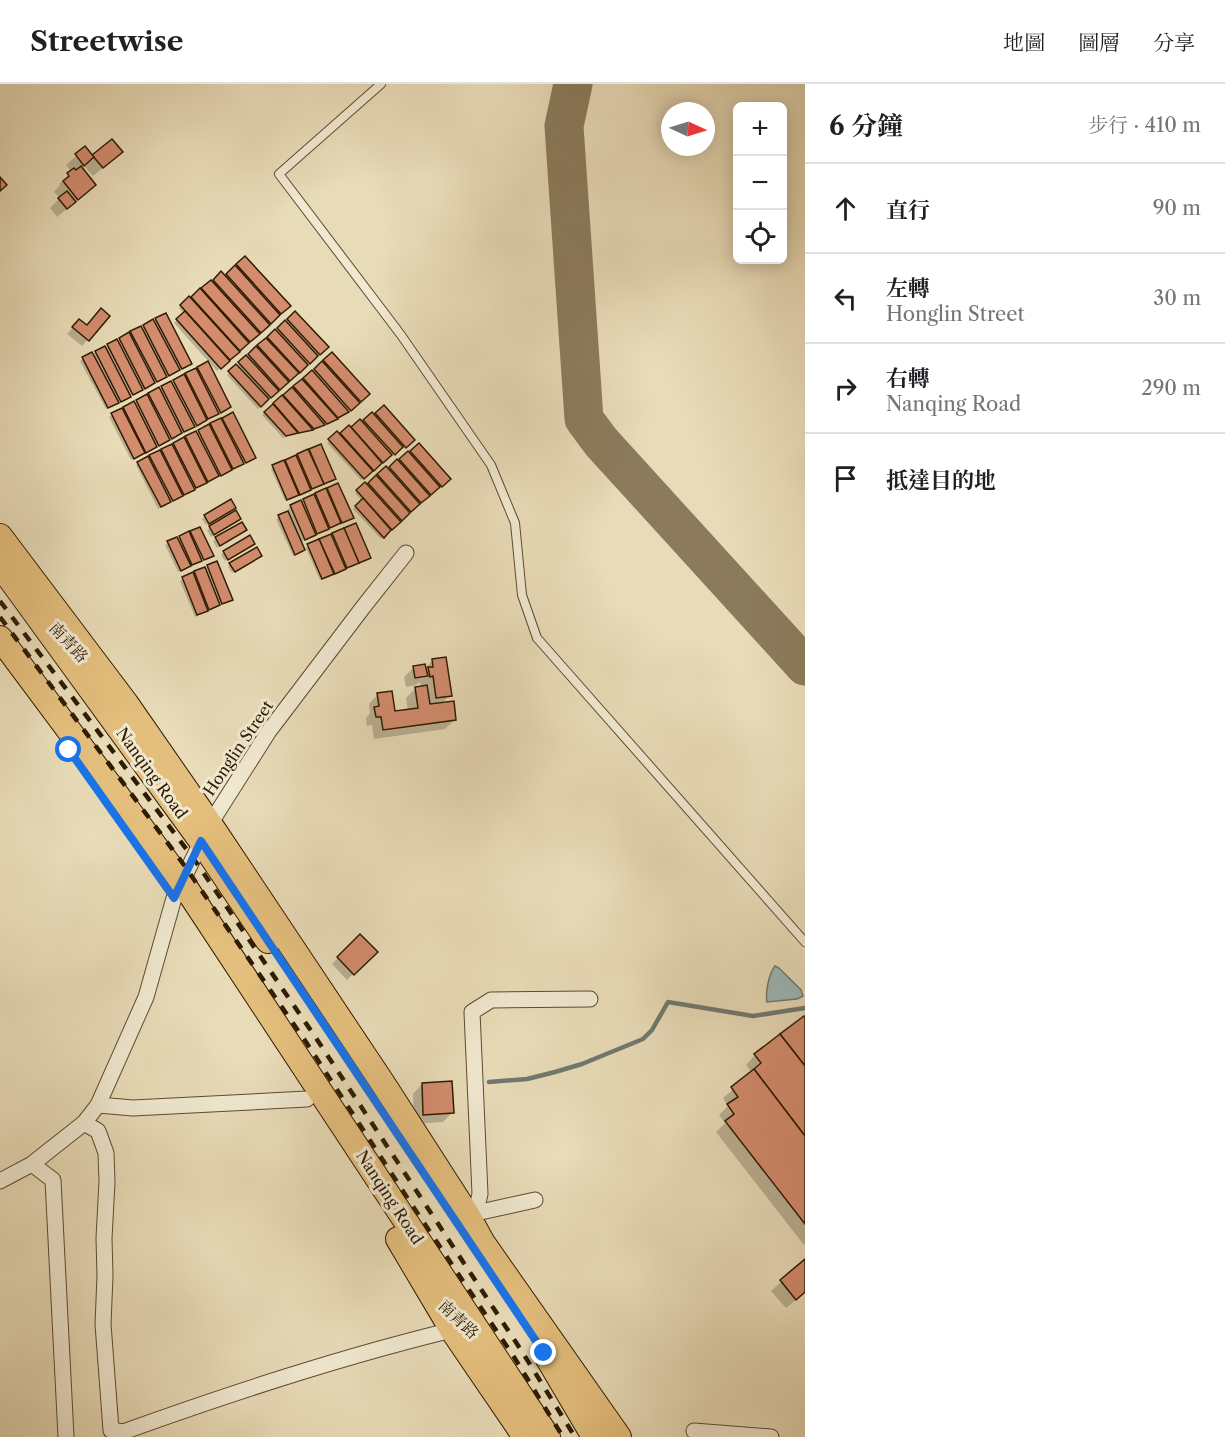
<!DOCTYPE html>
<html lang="zh-TW">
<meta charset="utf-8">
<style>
:root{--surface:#fff;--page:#f2f2f2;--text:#202124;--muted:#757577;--line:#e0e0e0}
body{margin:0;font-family:"Libre Caslon Text","Noto Serif TC",serif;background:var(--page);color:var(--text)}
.controls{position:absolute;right:18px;top:18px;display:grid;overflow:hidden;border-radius:9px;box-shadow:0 3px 15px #0003}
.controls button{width:54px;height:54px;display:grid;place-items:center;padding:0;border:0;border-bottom:2px solid var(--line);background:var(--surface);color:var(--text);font:30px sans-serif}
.compass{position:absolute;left:661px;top:18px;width:54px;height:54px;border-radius:50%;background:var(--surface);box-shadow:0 3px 15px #0003;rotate:94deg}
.stop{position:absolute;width:18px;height:18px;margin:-14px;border:4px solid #1a73e8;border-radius:50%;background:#fff}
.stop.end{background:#1a73e8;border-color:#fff;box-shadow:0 2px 6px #0008}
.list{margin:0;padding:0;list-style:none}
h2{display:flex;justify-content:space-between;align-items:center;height:78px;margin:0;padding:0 24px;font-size:26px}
h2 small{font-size:20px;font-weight:400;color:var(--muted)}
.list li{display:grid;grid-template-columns:39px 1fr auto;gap:18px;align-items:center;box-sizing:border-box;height:90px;padding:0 24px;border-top:2px solid var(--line)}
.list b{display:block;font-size:22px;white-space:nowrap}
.list p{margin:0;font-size:20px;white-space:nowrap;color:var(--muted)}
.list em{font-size:20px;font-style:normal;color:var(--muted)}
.icon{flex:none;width:33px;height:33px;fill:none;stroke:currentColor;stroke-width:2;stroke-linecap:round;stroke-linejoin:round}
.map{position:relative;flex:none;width:805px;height:1353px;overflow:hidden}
header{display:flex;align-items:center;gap:36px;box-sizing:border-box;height:84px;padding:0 30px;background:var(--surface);border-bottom:2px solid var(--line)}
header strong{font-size:28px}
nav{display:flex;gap:33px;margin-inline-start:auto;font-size:21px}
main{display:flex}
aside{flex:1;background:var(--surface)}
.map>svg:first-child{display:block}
.water{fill:#9cb8b9;stroke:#70796f;stroke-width:1.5}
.shadow{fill:#0003}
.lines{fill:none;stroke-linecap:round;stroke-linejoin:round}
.stream{stroke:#70796f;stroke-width:4.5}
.taxiway{stroke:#8b7b5c;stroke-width:39}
.building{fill:#d38c6e;stroke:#2e1b00;stroke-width:1.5}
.lane-casing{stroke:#5c4b2e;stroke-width:10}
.street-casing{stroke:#5c4b2e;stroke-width:17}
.primary-casing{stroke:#2e1b00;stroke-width:26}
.lane{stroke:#f0e8d0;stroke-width:8}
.street{stroke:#f0e8d0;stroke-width:15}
.primary{stroke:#e4be7c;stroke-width:24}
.rail{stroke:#2e1b00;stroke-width:4.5;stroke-dasharray:10 10;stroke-linecap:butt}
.route{stroke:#1a73e8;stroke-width:8}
.labels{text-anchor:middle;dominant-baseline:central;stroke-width:6;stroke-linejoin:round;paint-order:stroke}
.street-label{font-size:16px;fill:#2e1b00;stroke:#f0e8d0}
</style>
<header>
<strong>Streetwise</strong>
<nav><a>地圖</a><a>圖層</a><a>分享</a></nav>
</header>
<main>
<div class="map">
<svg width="805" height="1353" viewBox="0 0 805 1353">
<rect width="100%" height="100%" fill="#e8dbb7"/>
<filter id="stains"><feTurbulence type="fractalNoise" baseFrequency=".00333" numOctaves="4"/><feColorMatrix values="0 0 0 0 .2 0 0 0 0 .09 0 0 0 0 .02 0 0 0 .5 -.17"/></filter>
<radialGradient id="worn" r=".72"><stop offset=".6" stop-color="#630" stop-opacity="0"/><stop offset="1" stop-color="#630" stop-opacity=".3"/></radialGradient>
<path class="water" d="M775 882 779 884 801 906 803 912 797 915 767 918C765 908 769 890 775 882Z"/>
<g class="shadow">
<path d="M85 64 92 73 121 68 93 92 84 82 81 84 85 110 57 133 50 124 60 114 54 108 60 101 59 100 72 88 66 81Z"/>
<path d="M245 174 289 222 217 287 174 239 184 230 179 224 181 222 221 189 225 193Z"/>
<path d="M295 229 327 263 258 325 227 291Z"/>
<path d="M108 232 82 262 67 250 73 243H86Z"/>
<path d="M156 236 190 280 106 325 80 277Z"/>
<path d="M332 270 368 310 345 330 333 337 321 343 283 354 262 331Z"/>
<path d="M198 284 227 326 131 376 109 333Z"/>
<path d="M384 323 413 356 403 365 401 363 391 373 390 371 361 396 327 359 337 349 339 352 348 343 351 346 360 337 362 339 372 330 374 333Z"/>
<path d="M223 335 254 374 158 425 136 381Z"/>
<path d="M419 361 449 394 439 405 437 403 417 421 381 455 353 425 362 417 355 409 386 384 388 386Z"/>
<path d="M320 362 334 394 285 417 271 385Z"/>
<path d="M338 401 352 434 300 458 304 466 293 472 276 435 289 428 288 425 291 422Z"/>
<path d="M232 426 206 441 202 435 205 432Z"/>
<path d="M235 428 236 438 211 453 207 446Z"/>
<path d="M242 440 245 446 217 464 213 457 216 455Z"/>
<path d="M191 449 212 472 178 488 165 461Z"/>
<path d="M333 451 366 476 320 496 306 464Z"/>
<path d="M250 462 225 477 221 471 224 468Z"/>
<path d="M257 474 232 489 228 483 230 480Z"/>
<path d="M208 483 231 515 195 533 180 497Z"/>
<path d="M433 576 450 611 441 620 455 635 445 645 374 655 372 641 367 642 366 634 370 629 369 620 378 610 393 629 408 627 406 614 416 604 421 603 420 598 416 601 406 603 404 593 414 583 425 584Z"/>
<path d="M360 852 375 868 347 896 332 880Z"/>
<path d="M805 935V1160L804 1161 716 1048 725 1039 719 1031 728 1022 723 1014 752 989 746 981 755 971Z"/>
<path d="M422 1000 452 1029 443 1038 414 1040 413 1010Z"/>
<path d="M805 1177V1208L786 1224 771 1207Z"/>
</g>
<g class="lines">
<path class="stream" d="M489 998 527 995 555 988 582 980 643 955 652 946 668 918 753 932 805 924"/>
<path class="taxiway" d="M573 0 564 42 584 335 601 358 805 582"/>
</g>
<g class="building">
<path d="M112 55 123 68 103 84 92 71Z"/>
<path d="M85 62 94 73 84 82 75 70Z"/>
<path d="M81 82 96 101 78 116 63 97 69 92 67 89 74 84 76 86Z"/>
<path d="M0 93 7 101 0 107Z"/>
<path d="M67 107 76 118 67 125 58 114Z"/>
<path d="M245 172 291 222 281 230 236 180Z"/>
<path d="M235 181 280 231 271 240 226 190Z"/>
<path d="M221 187 270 241 261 249 213 196Z"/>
<path d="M211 196 260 250 250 258 201 204Z"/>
<path d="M200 204 249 259 240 267 191 213Z"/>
<path d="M189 212 240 268 230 276 180 221Z"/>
<path d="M101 224 110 232 89 257 72 243 79 235 87 241Z"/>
<path d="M185 227 230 277 221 285 176 235Z"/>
<path d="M295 227 329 263 320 271 287 235Z"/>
<path d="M166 229 192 280 182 285 155 234Z"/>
<path d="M153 235 180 286 169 292 143 241Z"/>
<path d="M285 236 318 272 310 280 277 244Z"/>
<path d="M141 242 167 293 157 298 130 247Z"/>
<path d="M275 245 308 281 300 289 267 253Z"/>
<path d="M129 248 155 299 145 305 119 254Z"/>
<path d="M266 254 299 289 290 297 257 261Z"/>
<path d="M117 255 143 306 133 311 107 260Z"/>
<path d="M105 262 131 313 121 318 95 267Z"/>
<path d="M256 262 289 298 280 306 248 270Z"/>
<path d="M92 268 119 319 108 324 82 273Z"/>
<path d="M332 268 370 310 361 318 323 276Z"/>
<path d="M246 271 279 307 271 314 238 278Z"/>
<path d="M208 277 231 323 221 329 197 283Z"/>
<path d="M322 277 360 319 351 327 314 285Z"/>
<path d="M236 280 269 315 261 323 228 287Z"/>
<path d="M196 284 219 330 208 335 185 289Z"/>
<path d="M312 286 349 328 338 334 303 294Z"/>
<path d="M184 290 207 336 197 342 173 296Z"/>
<path d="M302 295 338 335 327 340 293 302Z"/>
<path d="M171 297 195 343 184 348 161 302Z"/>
<path d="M159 303 182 349 172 355 148 309Z"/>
<path d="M292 303 325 341 314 345 283 311Z"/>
<path d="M147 310 170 356 159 362 136 316Z"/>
<path d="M282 311 313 346 299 349 273 319Z"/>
<path d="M134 317 157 363 146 369 123 323Z"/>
<path d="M273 320 298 349 286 352 264 328Z"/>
<path d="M384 321 415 356 406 364 375 329Z"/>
<path d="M122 324 145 369 134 375 111 329Z"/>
<path d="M233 328 256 374 246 379 222 334Z"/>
<path d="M372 328 403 363 395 371 363 336Z"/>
<path d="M221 334 244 380 233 385 210 339Z"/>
<path d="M360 335 392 371 383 379 351 343Z"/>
<path d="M209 340 232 386 221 392 198 346Z"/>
<path d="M349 341 382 379 374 387 340 349Z"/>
<path d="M196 347 219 392 208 398 185 352Z"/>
<path d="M337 347 373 387 364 395 328 355Z"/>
<path d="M184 353 207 399 196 404 173 359Z"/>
<path d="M419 359 451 395 442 403 410 367Z"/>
<path d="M172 360 195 406 184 411 161 365Z"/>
<path d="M321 360 336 395 324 400 309 365Z"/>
<path d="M308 365 324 400 312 405 297 370Z"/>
<path d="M160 366 183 412 173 417 149 371Z"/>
<path d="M408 367 440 403 431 411 399 375Z"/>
<path d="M296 371 311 406 300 411 285 376Z"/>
<path d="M148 372 171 418 161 423 137 378Z"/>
<path d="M397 375 430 412 421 419 389 383Z"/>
<path d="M284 376 299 411 287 416 272 381Z"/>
<path d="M386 382 420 420 411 428 377 390Z"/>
<path d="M376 391 410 429 402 437 368 399Z"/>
<path d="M365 398 401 438 392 446 356 406Z"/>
<path d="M338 399 354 434 342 439 327 404Z"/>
<path d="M326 404 341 439 330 444 315 409Z"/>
<path d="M314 410 329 445 317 450 303 415Z"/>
<path d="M363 414 391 446 384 454 355 422Z"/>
<path d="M231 415 236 424 209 440 204 431Z"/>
<path d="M301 416 316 451 305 456 290 421Z"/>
<path d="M236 426 241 435 214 451 209 442Z"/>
<path d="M288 427 305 466 295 471 278 431Z"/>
<path d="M242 438 247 446 220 462 215 453Z"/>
<path d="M356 439 371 474 359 479 344 444Z"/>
<path d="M200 443 214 472 204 476 190 447Z"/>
<path d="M344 444 359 479 347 484 332 449Z"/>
<path d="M189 447 202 477 192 481 179 452Z"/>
<path d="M331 450 346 485 335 490 319 455Z"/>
<path d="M250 451 255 460 228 476 223 467Z"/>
<path d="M177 453 191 482 181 487 167 457Z"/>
<path d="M319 455 334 490 322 495 307 460Z"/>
<path d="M257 463 262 472 235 488 229 479Z"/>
<path d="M217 477 233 516 222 520 207 481Z"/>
<path d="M205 483 220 521 209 526 194 487Z"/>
<path d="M193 488 208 527 197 531 182 493Z"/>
<path d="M446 573 452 612 436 614 433 592 430 593 428 583H433L432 575Z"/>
<path d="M425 580 428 592 415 594 413 582Z"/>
<path d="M427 601 430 620 454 617 456 636 383 646 381 633H376L374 623 379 622 377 609 392 607 395 627 418 624 415 603Z"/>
<path d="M360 850 378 868 354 891 337 873Z"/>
<path d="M804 932H805V982L780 950Z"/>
<path d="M780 950 805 982V1052L754 985 761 979 754 970Z"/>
<path d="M754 985 805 1052V1140L725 1037 734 1030 727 1020 738 1013 731 1003Z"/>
<path d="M452 997 454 1029 423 1031 422 999Z"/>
<path d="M805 1175V1208L796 1216 780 1196Z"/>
</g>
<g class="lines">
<g class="lane-casing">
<path id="lane" d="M381 0 279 90 401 251 491 381 515 439 522 511 537 554 805 858"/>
</g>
<g class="street-casing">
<g id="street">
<path d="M98 1021 133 1024 307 1015"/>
<path d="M84 1039 98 1047 106 1069 107 1098 104 1154 105 1192 103 1240 111 1346 123 1348V1353"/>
<path d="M32 1080 53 1096 66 1353"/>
<path d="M0 1097 32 1080 84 1039 98 1021 146 913 174 814 210 740 269 647 364 522 406 469"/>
<path d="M476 1129 535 1116"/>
<path d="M473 1141 480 1110 472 928 491 916 590 915"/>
<path d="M694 1347 771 1353"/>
<path d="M123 1348C231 1309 341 1273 452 1246"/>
</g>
</g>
<g class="primary-casing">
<g id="primary">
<path d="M0 452 126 619 210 740 382 998 467 1130 483 1159 619 1353"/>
<path d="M0 481 201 757 268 857"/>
<path d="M0 554 182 798 548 1353"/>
<path d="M398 1155 452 1246 525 1353"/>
<path d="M548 1275 594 1353"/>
</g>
</g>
<use href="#lane" class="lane"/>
<use href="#street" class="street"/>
<use href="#primary" class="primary"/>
<g class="rail">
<path d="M0 517 196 778 314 951 521 1266 575 1353"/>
<path d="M0 533 184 781 306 958 412 1121 514 1273 563 1353"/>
</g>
</g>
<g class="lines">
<path class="route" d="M69 666 174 814 201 757 544 1269"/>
</g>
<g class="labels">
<g class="street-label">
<text transform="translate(69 558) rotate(47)">南青路</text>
<text transform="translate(238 664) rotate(-56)">Honglin Street</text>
<text transform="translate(152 689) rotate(54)">Nanqing Road</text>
<text transform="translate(390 1113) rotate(57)">Nanqing Road</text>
<text transform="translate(459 1235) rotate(44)">南青路</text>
</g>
</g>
<rect width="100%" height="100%" filter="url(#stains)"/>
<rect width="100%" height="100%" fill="url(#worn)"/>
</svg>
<div class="controls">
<button>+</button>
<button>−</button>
<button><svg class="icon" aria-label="locate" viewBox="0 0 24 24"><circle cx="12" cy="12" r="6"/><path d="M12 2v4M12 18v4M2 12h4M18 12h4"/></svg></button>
</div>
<svg class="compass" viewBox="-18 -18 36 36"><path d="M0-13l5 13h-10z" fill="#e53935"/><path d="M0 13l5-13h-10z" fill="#757577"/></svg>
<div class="stop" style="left:69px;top:666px"></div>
<div class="stop end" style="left:544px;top:1269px"></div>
</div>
<aside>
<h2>6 分鐘<small>步行 · 410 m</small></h2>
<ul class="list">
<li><svg class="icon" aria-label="ahead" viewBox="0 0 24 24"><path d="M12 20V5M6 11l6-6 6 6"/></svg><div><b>直行</b></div><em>90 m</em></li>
<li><svg class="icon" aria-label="left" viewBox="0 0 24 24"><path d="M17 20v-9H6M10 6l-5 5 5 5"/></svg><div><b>左轉</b><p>Honglin Street</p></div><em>30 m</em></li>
<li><svg class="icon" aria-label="right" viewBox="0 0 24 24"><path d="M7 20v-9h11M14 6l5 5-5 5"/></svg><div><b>右轉</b><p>Nanqing Road</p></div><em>290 m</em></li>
<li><svg class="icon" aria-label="arrive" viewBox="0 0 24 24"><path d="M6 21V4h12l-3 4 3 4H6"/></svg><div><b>抵達目的地</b></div></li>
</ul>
</aside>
</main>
